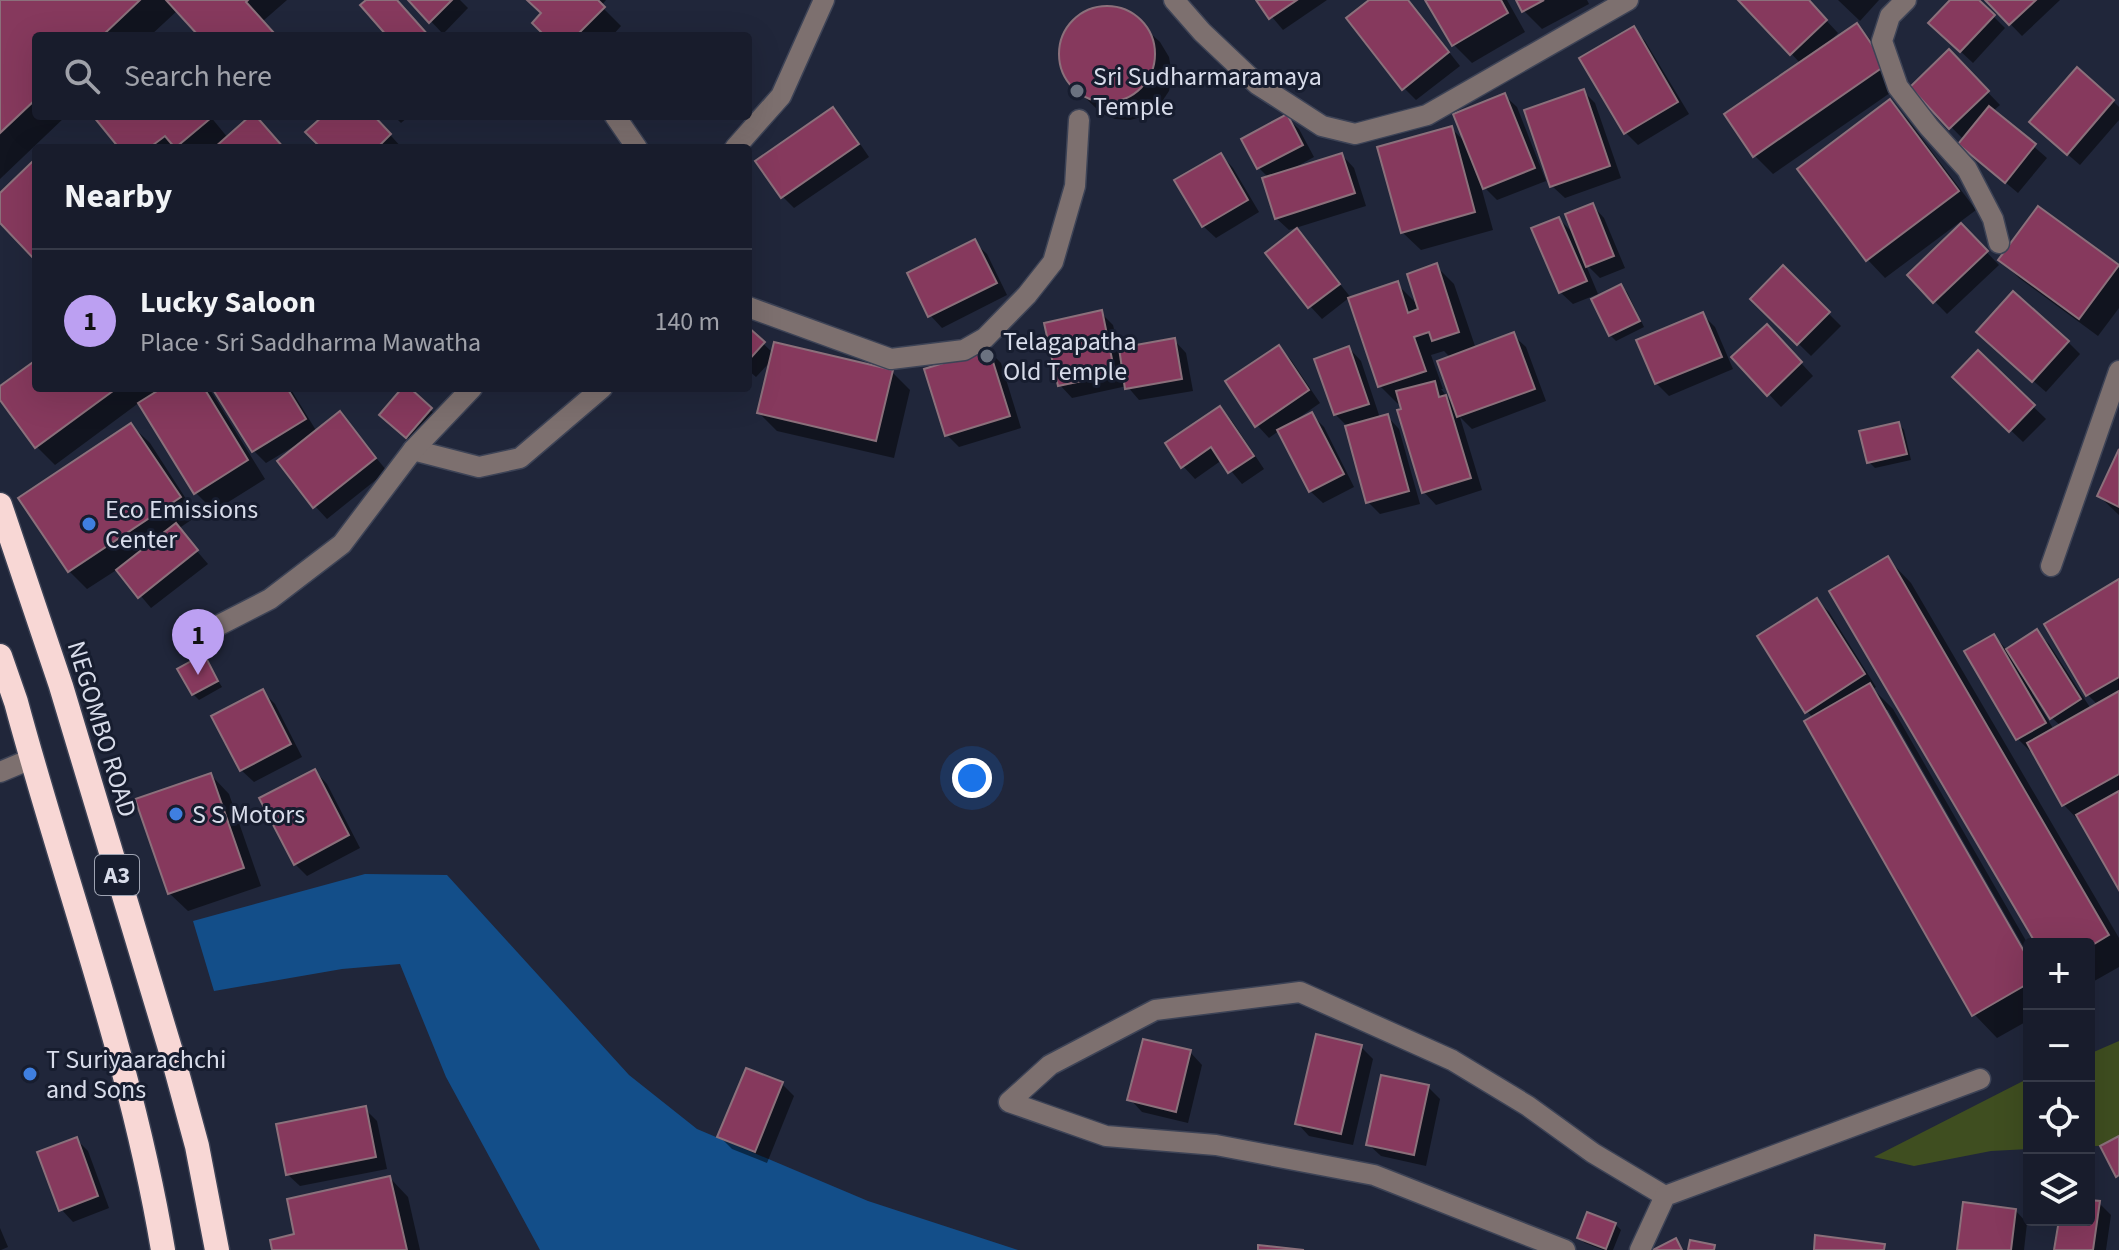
<!DOCTYPE html>
<meta charset="utf-8">
<style>
:root{--surface:#181c2c;--page:#212534;--text:#f1f3f6;--muted:#9fa1a9;--line:#363a48;--accent:#bca0f2}
body{margin:0;font-family:"Source Sans 3",sans-serif;background:var(--page);color:var(--text)}
.controls{position:absolute;right:24px;bottom:24px;display:grid;overflow:hidden;border-radius:8px;box-shadow:0 8px 32px #0002}
.controls button{width:72px;height:72px;display:grid;place-items:center;padding:0;border:0;border-bottom:2px solid var(--line);background:var(--surface);color:var(--text);font:40px sans-serif}
.you{position:absolute;left:972px;top:778px;width:28px;height:28px;margin:-20px;border:6px solid #fff;border-radius:50%;background:#1a73e8;box-shadow:0 0 0 12px #1a73e833}
.badge{display:grid;place-items:center;width:52px;height:52px;border-radius:50%;background:var(--accent);color:#111;font-size:26px;font-weight:700}
.pin{position:absolute;translate:-50% -66px;filter:drop-shadow(0 2px 4px #0008)}
.pin::after{content:'';position:absolute;top:42px;width:28px;height:24px;background:inherit;clip-path:polygon(0 0,100% 0,50% 100%)}
.list{margin:0;padding:0;list-style:none}
h2{display:flex;justify-content:space-between;align-items:center;height:104px;margin:0;padding:0 32px;font-size:34px}
h2 small{font-size:26px;font-weight:400;color:var(--muted)}
.list li{display:grid;grid-template-columns:52px 1fr auto;gap:24px;align-items:center;box-sizing:border-box;height:144px;padding:0 32px;border-top:2px solid var(--line)}
.list b{display:block;font-size:30px;white-space:nowrap}
.list p{margin:0;font-size:26px;white-space:nowrap;color:var(--muted)}
.list em{font-size:26px;font-style:normal;color:var(--muted)}
.icon{flex:none;width:44px;height:44px;fill:none;stroke:currentColor;stroke-width:2;stroke-linecap:round;stroke-linejoin:round}
.map{position:relative;flex:none;width:2119px;height:1250px;overflow:hidden}
.search{position:absolute;background:var(--surface);box-shadow:0 8px 32px #0002;left:32px;top:32px;width:720px;height:88px;display:flex;align-items:center;gap:20px;box-sizing:border-box;padding:0 28px;border-radius:8px;color:var(--muted);font-size:30px}
.panel{position:absolute;background:var(--surface);box-shadow:0 8px 32px #0002;left:32px;top:144px;width:720px;height:248px;border-radius:8px}
.map>svg:first-child{display:block}
.green{fill:#3f4e20}
.water{fill:#134e89}
.shadow{fill:#0007;fill-rule:evenodd}
.building{fill:#86395d;stroke:#8b707b;stroke-width:2}
.lines{fill:none;stroke-linecap:round;stroke-linejoin:round}
.minor-casing{stroke:#3d4356;stroke-width:23}
.highway-casing{stroke:#3d4356;stroke-width:27}
.minor{stroke:#7d706f;stroke-width:20}
.highway{stroke:#f8d7d5;stroke-width:24}
.worship-dot{fill:#6b7280;stroke:#171d2f;stroke-width:3}
.shop-dot{fill:#3f7fe0;stroke:#171d2f;stroke-width:3}
.labels{text-anchor:middle;dominant-baseline:central;stroke-width:6;stroke-linejoin:round;paint-order:stroke}
.shield{fill:#171d2f;stroke:#9ea3b2;stroke-width:2}
.shield-label{font-size:24px;font-weight:bold;fill:#d8dcea}
.poi-label{font-size:26px;fill:#d8dcea;stroke:#171d2f;text-anchor:start}
.street-label{font-size:26px;fill:#d8dcea;stroke:#171d2f}
</style>
<div class="map">
<svg width="2119" height="1250" viewBox="0 0 2119 1250">
<rect width="100%" height="100%" fill="#20263a"/>
<g class="green">
<path d="M2119 1041V1136L2100 1146H2089V1054Z"/>
<path d="M2029 1078V1149L1991 1151 1914 1166 1874 1157Z"/>
</g>
<path class="water" d="M365 874 447 875 629 1075 697 1129 868 1201 1018 1250H540L446 1077 400 964 342 969 214 991 193 921Z"/>
<g class="shadow">
<path d="M0 0H287L263 21 276 36H198L200 34 178 10 150 36H36V116H66L0 179Z"/>
<path d="M411 0H460L468 8 443 34Z"/>
<path d="M529 0H606L601 6 621 26 612 36H547L543 14Z"/>
<path d="M1258 0H1327L1283 30Z"/>
<path d="M1373 0H1408L1460 66 1416 100 1404 88Z"/>
<path d="M1428 0H1507L1525 32 1472 63 1454 45Z"/>
<path d="M1518 0H1587L1589 4 1542 29 1524 11Z"/>
<path d="M1741 0H1807L1838 33 1831 40 1833 42 1856 25 1875 44 1903 84 1773 174 1755 156 1727 115 1801 64Z"/>
<path d="M1838 0H1879L1860 21Z"/>
<path d="M1952 0H1977L2005 28 1973 63 1943 35Z"/>
<path d="M1987 0H2060L2022 36Z"/>
<path d="M1096 9H1113L1128 13 1160 42 1169 57 1172 74 1169 91 1159 106 1145 116 1130 120 1115 119 1101 113 1071 84 1063 71 1061 56 1063 40 1070 26 1082 16Z"/>
<path d="M1633 28 1645 41 1689 114 1638 145 1626 133Z"/>
<path d="M1949 52 2000 105 1993 111 2047 158 2018 193 1960 144 1964 140 1912 87Z"/>
<path d="M1583 91 1595 103 1621 178 1565 198 1552 186Z"/>
<path d="M1504 95 1517 107 1546 181 1497 200 1480 183 1493 230 1421 250 1402 232 1451 128 1467 144Z"/>
<path d="M1890 101 1908 120 1976 210 1885 278 1867 259Z"/>
<path d="M2113 101 2119 107V120L2080 165 2044 134Z"/>
<path d="M833 110 845 122 869 157 794 208 782 196Z"/>
<path d="M96 116H210L228 138 253 116 283 148H122Z"/>
<path d="M325 116H373L402 148H323Z"/>
<path d="M394 116H409L401 123Z"/>
<path d="M1286 117 1299 129 1314 157 1294 168 1342 155 1354 168 1366 206 1289 230 1276 218 1269 178 1259 168 1244 140Z"/>
<path d="M1221 155 1233 168 1259 212 1216 238 1203 226Z"/>
<path d="M1592 205 1604 218 1625 268 1600 278 1585 263 1598 294 1573 304 1560 292 1559 219 1576 236Z"/>
<path d="M2038 208 2119 268V308L2098 336 2019 278 2000 259Z"/>
<path d="M1297 231 1352 299 1397 284 1419 306 1436 266 1454 284 1476 349 1513 335 1526 347 1546 401 1472 429 1460 417 1482 490 1436 505 1424 492 1401 403 1398 404 1380 386 1350 297 1322 319 1310 306ZM1444 351 1451 358 1456 408 1441 389H1443L1431 355Z"/>
<path d="M1973 238 1999 265 1947 314 1909 275Z"/>
<path d="M974 242 987 254 1007 295 942 328 930 315Z"/>
<path d="M1783 268 1841 326 1811 356 1753 299Z"/>
<path d="M1621 286 1627 292 1644 327 1616 341 1610 335Z"/>
<path d="M1101 313 1113 325 1119 350 1174 340 1186 353 1193 391 1139 400 1127 386 1072 398 1060 385Z"/>
<path d="M1702 314 1715 327 1733 369 1669 396 1656 383Z"/>
<path d="M748 329 773 353 892 372 910 390 894 458 777 431 759 413 771 361 756 377 748 370Z"/>
<path d="M1779 339 1813 376 1781 407 1734 357Z"/>
<path d="M2068 342 2080 354 2046 392 1991 344Z"/>
<path d="M1279 347 1291 360 1320 403 1297 419 1298 421 1311 414 1324 427 1354 487 1323 503 1310 491 1280 430 1269 438 1257 425Z"/>
<path d="M1349 348 1361 361 1380 418 1387 416 1399 429 1420 504 1380 514 1368 502 1348 427 1335 414Z"/>
<path d="M989 351 1001 363 1021 428 959 447 947 435Z"/>
<path d="M1978 353 2046 419 2023 442 1955 377Z"/>
<path d="M36 362V388H157L160 392 166 388H209L265 479 214 511 195 492 140 402 55 465 37 447 0 397V389Z"/>
<path d="M215 388H290L317 432 340 414 387 471 327 519 315 506 296 445 266 463 254 451Z"/>
<path d="M405 388 436 415 413 442 387 420Z"/>
<path d="M1220 408 1232 421 1264 469 1242 484 1222 460 1195 479 1183 466Z"/>
<path d="M1899 424 1904 430 1911 460 1875 468 1869 462Z"/>
<path d="M131 425 150 443 197 516 178 529 208 564 151 608 118 569 87 589 69 571Z"/>
<path d="M2119 454V515L2099 496Z"/>
<path d="M1888 559 1911 583 2119 938V967L2089 984V944H2038Z"/>
<path d="M2119 581V886L2082 824 2064 805 2033 750 2030 751 2018 739 1994 636 2007 650 2037 632 2049 644 2091 709 2098 705 2088 695 2046 624ZM2035 691 2052 718 2061 726 2054 730 2032 693Z"/>
<path d="M1817 600 1829 612 1876 687 1873 689 1893 709 2029 946V956L1888 710H1883L2029 964V1020L1997 1038 1974 1014 1813 718 1807 711Z"/>
<path d="M203 657 222 687 199 700 193 694Z"/>
<path d="M262 691 275 704 302 757 254 782 241 770Z"/>
<path d="M315 771 327 784 360 848 307 876 295 864Z"/>
<path d="M211 775 229 794 261 886 188 911 169 893Z"/>
<path d="M1361 1047 1373 1059 1353 1145 1309 1136 1297 1123Z"/>
<path d="M1190 1052 1202 1065 1188 1123 1142 1112 1130 1099Z"/>
<path d="M782 1084 794 1096 767 1163 732 1149 719 1136Z"/>
<path d="M1428 1087 1440 1099 1426 1166 1381 1156 1368 1144Z"/>
<path d="M365 1109 377 1121 387 1169 300 1186 287 1174Z"/>
<path d="M76 1139 88 1151 109 1208 73 1222 61 1209Z"/>
<path d="M390 1178 408 1197 420 1250H274Z"/>
<path d="M2089 1202 2099 1203 2111 1215 2106 1250H2057L2061 1220H2089Z"/>
<path d="M2015 1210 2027 1223 2024 1250H1959Z"/>
<path d="M1615 1224 1621 1230 1613 1250H1603L1585 1243 1579 1238Z"/>
<path d="M0 1228 8 1247 1 1250H0Z"/>
</g>
<g class="building">
<path d="M0 0H140L102 36H36V99L0 133Z"/>
<path d="M166 0H248L246 2 274 33 271 36H195L197 34Z"/>
<path d="M366 0H397L429 36H387L360 5Z"/>
<path d="M408 0H452L429 23Z"/>
<path d="M527 0H598L605 7 576 36H545L532 23 541 13Z"/>
<path d="M1256 0H1297L1269 19Z"/>
<path d="M1369 0H1408L1449 52 1402 90 1346 18Z"/>
<path d="M1425 0H1501L1508 13 1452 46Z"/>
<path d="M1516 0H1544L1522 12Z"/>
<path d="M1738 0H1809L1827 20 1790 55Z"/>
<path d="M1950 0H1979L1995 15 1960 52 1928 23Z"/>
<path d="M1985 0H2036L2009 25Z"/>
<circle cx="1107" cy="54" r="48"/>
<path d="M1857 23 1886 65 1753 157 1724 114Z"/>
<path d="M1634 26 1678 102 1624 134 1579 58Z"/>
<path d="M1949 49 1989 91 1949 129 1910 87Z"/>
<path d="M2077 67 2114 100 2067 155 2029 122Z"/>
<path d="M1584 89 1610 166 1550 187 1524 110Z"/>
<path d="M1505 93 1535 168 1483 189 1453 114Z"/>
<path d="M1890 99 1959 191 1866 261 1797 169Z"/>
<path d="M1989 106 2036 144 2005 183 1958 144Z"/>
<path d="M833 107 859 144 781 198 755 161Z"/>
<path d="M1287 114 1303 145 1257 169 1241 139Z"/>
<path d="M93 116H209L211 118 175 148 165 136 149 148H119Z"/>
<path d="M250 116H256L284 148H214Z"/>
<path d="M323 116H374L391 134 377 148H321L305 132Z"/>
<path d="M1452 126 1475 212 1401 233 1377 147Z"/>
<path d="M1221 153 1248 200 1202 227 1174 180Z"/>
<path d="M1342 153 1355 193 1275 219 1262 178Z"/>
<path d="M36 158V258L35 260 0 223V193Z"/>
<path d="M1593 203 1614 256 1586 267 1565 214Z"/>
<path d="M2038 206 2119 265 2079 319 1998 260Z"/>
<path d="M1559 217 1587 281 1559 293 1531 228Z"/>
<path d="M1961 223 1988 251 1933 303 1907 275Z"/>
<path d="M1297 228 1340 284 1308 308 1265 253Z"/>
<path d="M975 239 997 283 928 317 907 273Z"/>
<path d="M1437 263 1459 332 1432 341 1429 332 1414 337 1426 371 1378 387 1348 298 1398 281 1408 313 1418 309 1407 274Z"/>
<path d="M1783 265 1830 312 1797 345 1750 299Z"/>
<path d="M1621 284 1640 321 1609 336 1591 299Z"/>
<path d="M2013 291 2069 341 2032 382 1976 332Z"/>
<path d="M1102 310 1115 374 1058 386 1044 323Z"/>
<path d="M1703 312 1722 357 1655 384 1636 340Z"/>
<path d="M1767 324 1802 362 1767 396 1731 357Z"/>
<path d="M748 327 765 342 748 361Z"/>
<path d="M1514 332 1535 389 1457 417 1437 361Z"/>
<path d="M1175 338 1182 379 1125 389 1119 348Z"/>
<path d="M774 342 893 370 876 441 757 413Z"/>
<path d="M1279 345 1309 390 1255 427 1225 381Z"/>
<path d="M1349 346 1369 404 1334 415 1314 359Z"/>
<path d="M989 349 1010 416 945 436 924 369Z"/>
<path d="M1978 350 2035 405 2009 432 1952 377Z"/>
<path d="M36 360V388H117L35 448 0 400V386Z"/>
<path d="M1435 381 1439 397 1446 395 1471 478 1422 493 1397 410 1401 409 1396 391Z"/>
<path d="M162 388H204L248 460 194 494 138 403Z"/>
<path d="M212 388H287L306 419 252 452Z"/>
<path d="M402 388H410L432 408 406 438 379 415Z"/>
<path d="M1220 406 1254 456 1228 473 1211 447 1181 468 1165 443Z"/>
<path d="M340 411 376 458 313 508 277 461Z"/>
<path d="M1312 412 1344 474 1309 492 1277 430Z"/>
<path d="M1388 414 1409 491 1366 503 1345 426Z"/>
<path d="M1899 422 1907 454 1867 463 1859 431Z"/>
<path d="M131 423 181 497 68 572 18 498Z"/>
<path d="M2119 449V507L2097 496Z"/>
<path d="M176 523 198 550 138 598 116 570Z"/>
<path d="M1888 556 2109 935 2089 947V944H2036L1829 591Z"/>
<path d="M2119 579V677L2086 696 2044 624Z"/>
<path d="M1817 598 1865 674 1805 713 1757 636Z"/>
<path d="M2037 629 2081 699 2050 719 2006 649Z"/>
<path d="M1994 634 2046 723 2016 740 1964 651Z"/>
<path d="M204 654 218 681 192 695 177 669Z"/>
<path d="M1870 683 2029 960V983L1972 1016 1804 721Z"/>
<path d="M263 689 291 744 240 771 211 716Z"/>
<path d="M2119 691V774L2062 806 2027 743Z"/>
<path d="M315 769 349 835 294 865 259 798Z"/>
<path d="M211 773 244 868 168 894 135 799Z"/>
<path d="M2119 791V890L2076 815Z"/>
<path d="M1316 1034 1362 1045 1341 1134 1295 1124Z"/>
<path d="M1143 1039 1191 1050 1176 1112 1127 1100Z"/>
<path d="M746 1068 783 1082 755 1152 717 1137Z"/>
<path d="M1381 1075 1429 1085 1414 1155 1366 1145Z"/>
<path d="M366 1106 376 1157 286 1175 276 1124Z"/>
<path d="M2119 1136V1175L2116 1177 2100 1146Z"/>
<path d="M77 1137 98 1196 59 1211 37 1152Z"/>
<path d="M390 1176 407 1250H272L270 1240 294 1234 287 1199Z"/>
<path d="M2089 1200 2100 1201 2093 1250H2054L2059 1220H2089Z"/>
<path d="M1963 1202 2016 1209 2011 1250H1957Z"/>
<path d="M1587 1212 1616 1223 1606 1249 1577 1238Z"/>
<path d="M1815 1235 1885 1244 1884 1250H1814Z"/>
<path d="M1676 1238 1682 1250H1653Z"/>
<path d="M1690 1240 1715 1245 1714 1250H1688Z"/>
<path d="M1258 1245 1304 1250H1258Z"/>
</g>
<g class="lines">
<g class="minor-casing">
<g id="minor">
<path d="M1174 0 1202 32 1257 84 1322 126 1355 134 1427 115 1628 0"/>
<path d="M1906 0 1890 16 1882 41 1898 87 1929 127 1967 169 1993 219 1999 243"/>
<path d="M615 116 637 148"/>
<path d="M735 148 781 96 824 0"/>
<path d="M748 307 891 359 964 350 985 338 1027 295 1053 262 1075 186 1079 120"/>
<path d="M413 450 479 467 520 458 602 388"/>
<path d="M2051 566 2119 371"/>
<path d="M194 638 270 599 342 544 413 450 472 388"/>
<path d="M0 772 31 759"/>
<path d="M1565 1250 1374 1175 1216 1145 1106 1136 1009 1102 1050 1065 1155 1010 1300 992 1452 1060 1528 1106 1593 1153 1665 1196"/>
<path d="M1640 1250 1665 1196 1980 1079"/>
</g>
</g>
<g class="highway-casing">
<g id="highway">
<path d="M0 505 61 686 175 1065 197 1146 217 1250"/>
<path d="M0 656 16 702C65 884 132 1063 163 1250"/>
</g>
</g>
<use href="#minor" class="minor"/>
<use href="#highway" class="highway"/>
</g>
<g class="worship-dot">
<circle cx="1077" cy="91" r="8"/>
<circle cx="987" cy="356" r="8"/>
</g>
<g class="shop-dot">
<circle cx="89" cy="524" r="8"/>
<circle cx="176" cy="814" r="8"/>
<circle cx="30" cy="1074" r="8"/>
</g>
<g class="labels">
<rect class="shield" x="95" y="855" width="44" height="40" rx="6"/>
<g class="shield-label">
<text x="117" y="875">A3</text>
</g>
<g class="poi-label">
<text x="1093" y="76">Sri Sudharmaramaya<tspan x="1093" dy="30">Temple</tspan></text>
<text x="1003" y="341">Telagapatha<tspan x="1003" dy="30">Old Temple</tspan></text>
<text x="105" y="509">Eco Emissions<tspan x="105" dy="30">Center</tspan></text>
<text x="192" y="814">S S Motors</text>
<text x="46" y="1059">T Suriyaarachchi<tspan x="46" dy="30">and Sons</tspan></text>
</g>
<g class="street-label">
<text transform="translate(102 729) rotate(73)">NEGOMBO ROAD</text>
</g>
</g>
</svg>
<div class="controls">
<button>+</button>
<button>−</button>
<button><svg class="icon" aria-label="locate" viewBox="0 0 24 24"><circle cx="12" cy="12" r="6"/><path d="M12 2v4M12 18v4M2 12h4M18 12h4"/></svg></button>
<button><svg class="icon" aria-label="layers" viewBox="0 0 24 24"><path d="M12 4l9 5-9 5-9-5zM3 14l9 5 9-5"/></svg></button>
</div>
<div class="you"></div>
<div class="pin badge" style="left:198px;top:675px">1</div>
<div class="search"><svg class="icon" aria-label="search" viewBox="0 0 24 24"><circle cx="10" cy="10" r="6"/><path d="M15 15l6 6"/></svg>Search here</div>
<section class="panel">
<h2>Nearby<small></small></h2>
<ul class="list">
<li><span class="badge">1</span><div><b>Lucky Saloon</b><p>Place · Sri Saddharma Mawatha</p></div><em>140 m</em></li>
</ul>
</section>
</div>
